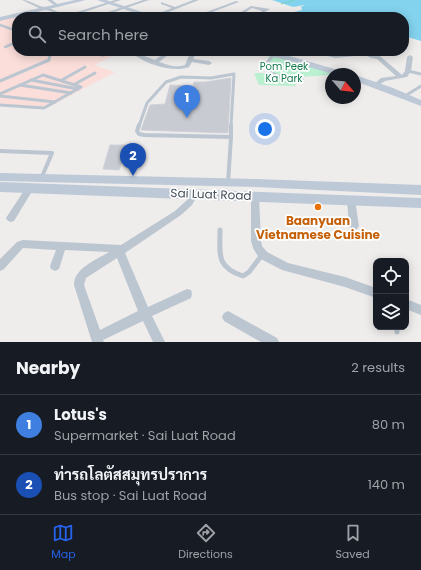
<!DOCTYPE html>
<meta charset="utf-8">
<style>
:root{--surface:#171b24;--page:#242831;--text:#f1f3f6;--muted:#9ea1a6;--line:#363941;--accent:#2563eb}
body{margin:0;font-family:Poppins,Sarabun,sans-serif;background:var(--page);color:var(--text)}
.controls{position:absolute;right:12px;bottom:12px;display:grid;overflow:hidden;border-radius:8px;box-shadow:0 2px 10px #0003}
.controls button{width:36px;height:36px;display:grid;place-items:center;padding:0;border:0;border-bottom:1px solid var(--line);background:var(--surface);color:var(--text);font:20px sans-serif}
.compass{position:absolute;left:325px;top:68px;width:36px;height:36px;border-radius:50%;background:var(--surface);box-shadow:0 2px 10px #0003;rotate:118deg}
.you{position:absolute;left:265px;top:129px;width:14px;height:14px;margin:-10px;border:3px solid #fff;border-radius:50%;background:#1a73e8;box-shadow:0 0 0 6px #1a73e833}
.badge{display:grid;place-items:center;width:26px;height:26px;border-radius:50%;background:var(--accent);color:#fff;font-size:13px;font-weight:700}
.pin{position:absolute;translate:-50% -33px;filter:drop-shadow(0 1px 2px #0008)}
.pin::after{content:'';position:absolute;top:21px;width:14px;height:12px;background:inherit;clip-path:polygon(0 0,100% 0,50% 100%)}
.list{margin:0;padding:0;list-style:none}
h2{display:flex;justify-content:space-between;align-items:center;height:52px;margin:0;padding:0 16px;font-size:17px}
h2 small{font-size:13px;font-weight:400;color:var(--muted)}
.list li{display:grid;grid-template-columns:26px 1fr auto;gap:12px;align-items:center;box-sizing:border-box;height:60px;padding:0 16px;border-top:1px solid var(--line)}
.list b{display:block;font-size:15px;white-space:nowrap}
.list p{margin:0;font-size:13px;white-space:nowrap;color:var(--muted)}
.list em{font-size:13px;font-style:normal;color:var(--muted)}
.icon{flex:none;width:22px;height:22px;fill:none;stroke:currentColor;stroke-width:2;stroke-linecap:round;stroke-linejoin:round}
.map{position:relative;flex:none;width:421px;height:342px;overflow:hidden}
.search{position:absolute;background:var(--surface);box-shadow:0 2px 10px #0003;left:12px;right:12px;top:12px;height:44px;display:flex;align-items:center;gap:10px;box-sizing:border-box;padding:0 14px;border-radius:16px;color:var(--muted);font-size:15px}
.sheet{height:172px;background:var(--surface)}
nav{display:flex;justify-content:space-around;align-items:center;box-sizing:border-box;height:56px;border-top:1px solid var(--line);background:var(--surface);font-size:11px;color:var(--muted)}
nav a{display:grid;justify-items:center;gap:2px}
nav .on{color:var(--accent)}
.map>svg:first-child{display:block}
.medical{fill:#fbdeda}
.green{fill:#b8f0d0}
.water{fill:#83d3ee}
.building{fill:#c9cbd2;stroke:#d0d2d9}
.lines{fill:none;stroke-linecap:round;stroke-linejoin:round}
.path{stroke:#6fcfa4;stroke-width:1;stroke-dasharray:1.5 1;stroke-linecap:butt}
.lane-far3{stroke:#bcc6d0;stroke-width:2.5}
.lane-far2{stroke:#bcc6d0;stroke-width:3}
.lane-far1{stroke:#bcc6d0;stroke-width:4}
.lane{stroke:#bcc6d0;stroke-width:5}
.street{fill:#bcc6d0;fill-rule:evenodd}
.secondary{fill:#bec9d7;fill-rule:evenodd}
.food-dot{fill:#e8710a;stroke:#fff;stroke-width:1.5}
.labels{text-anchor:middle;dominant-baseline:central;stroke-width:3.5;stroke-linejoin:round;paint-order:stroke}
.far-park-label{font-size:10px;fill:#137d4d;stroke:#fff}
.street-label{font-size:12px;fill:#444f5a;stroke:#fff}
.food-label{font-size:12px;font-weight:bold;fill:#c56008;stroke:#fff}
</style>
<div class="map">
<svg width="421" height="342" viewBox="0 0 421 342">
<rect width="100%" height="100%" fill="#efecec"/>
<path class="medical" d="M24 14 29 17H17V51H120L95 65 115 72 47 108 0 105V20Z"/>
<path class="green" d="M268 52 342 74 300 77 295 86 259 85 254 73H270Z"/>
<path class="water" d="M272 0H421V41L404 36V17H319L321 16 316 14 310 16 294 12 302 10 301 7 305 5 293 7Z"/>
<g class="building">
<path d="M231 78 228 133 141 130 150 105 165 104 170 85 193 86 194 82H205Z"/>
<path d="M110 145H128L119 170 103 169Z"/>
</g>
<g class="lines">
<path class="path" d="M281 4 295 0"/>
<g class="lane-far3">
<path d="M21 14 28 17"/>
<path d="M0 25 17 31"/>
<path d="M5 47 17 42"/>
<path d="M49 51 51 55"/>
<path d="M92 51 102 55"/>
<path d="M104 55 110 51"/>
</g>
<g class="lane-far2">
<path d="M99 54 103 55 105 54"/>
<path d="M274 54 267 63 271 73 281 77 302 79"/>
<path d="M408 71 421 74"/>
<path d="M31 80 78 89"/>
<path d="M62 80 85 67"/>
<path d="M0 81 49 60 50 54"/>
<path d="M75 84 95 73"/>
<path d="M20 85 71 93"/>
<path d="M0 94 43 75 81 87 44 108 0 105"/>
<path d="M0 96 55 102"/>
<path d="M405 96 421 86"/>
<path d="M139 126 147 103 166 82 181 77 211 78 234 74 231 126"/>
</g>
<g class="lane-far1">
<path d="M139 125 137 131 139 134 144 135 231 137"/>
<path d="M231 137V125"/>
<path d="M0 151 52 153 41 179"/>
<path d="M228 183 231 137"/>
</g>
<g class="lane">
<path d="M220 230C220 255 216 267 243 276L249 272 262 255"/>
<path d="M397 327V332"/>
</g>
<g class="street">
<path d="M22 0C31 0 39 8 47 7L69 17C60 17 51 9 43 10Z"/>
<path d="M47 0H52L60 6 57 7Z"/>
<path d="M115 0H121L81 13 77 12Z"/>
<path d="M143 0H149L106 15 102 14Z"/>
<path d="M193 0H199L156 17H150L172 8 161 4V2L175 7Z"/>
<path d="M236 1 239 2 199 17H193Z"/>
<path d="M251 6 270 9 257 17H252L262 11 252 8 238 17H233Z"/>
<path d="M183 12H185V14L177 17H171Z"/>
<path d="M167 51H173L159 62C168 65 176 68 185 65L191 51H197L193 59 209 61 212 63 209 65 192 62 189 67C174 73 149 65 136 56L139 54 155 60Z"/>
<path d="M285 51H296L283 57H279V55Z"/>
<path d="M310 51C322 51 333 55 345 54L342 51H348L350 53 366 51 374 55 380 56 402 75 405 71 407 57 410 55 413 57 411 71 407 77 385 81 376 87 373 85 381 78 396 76 377 59 371 58 365 55 335 58Z"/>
<path d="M30 185 33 186 34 188 14 221 11 222 8 221 6 218 8 215 27 186Z"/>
<path d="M194 191 197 192 198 194 192 205 181 215 125 253 148 307 187 289 191 290 192 294 191 298 152 316 165 342H153L143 321 103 340 104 342H92L74 285C74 268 96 260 109 252L65 250 59 269 55 271 51 269 50 266 56 250 23 248 4 269 0 271V259L17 242 23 240 121 245 175 211 186 201 191 192ZM117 258 138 311 100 330 84 285 86 278Z"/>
<path d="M255 193 258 194 259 196 261 241 262 246 267 252 288 263 345 277 376 288V298L345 287 282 270 259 258 253 248 251 241V196L252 194Z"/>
<path d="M351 197 354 198 355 200 359 226 357 229 354 230 351 229 349 226 347 200 348 198Z"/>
<path d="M406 299 421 305V315L406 309Z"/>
<path d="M228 311 277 338 279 342H261L224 321 222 317 224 313Z"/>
</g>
<g class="secondary">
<path d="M75 0H86L0 21V17Z"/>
<path d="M97 0H106L157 17H147Z"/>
<path d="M260 51H272L345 72 346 74H333L261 53Z"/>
<path d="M355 75 393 88 421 100V106L355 81Z"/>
<path d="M0 173 256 179 421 185V195L256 187 0 181Z"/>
<path d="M0 182 421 198V208L0 192Z"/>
</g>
</g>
<circle class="food-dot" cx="318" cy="207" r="4"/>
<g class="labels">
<g class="far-park-label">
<text x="284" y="66">Pom Peek<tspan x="284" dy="12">Ka Park</tspan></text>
</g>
<g class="street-label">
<text transform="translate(211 194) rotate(2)">Sai Luat Road</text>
</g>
<g class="food-label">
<text x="318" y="220">Baanyuan<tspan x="318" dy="14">Vietnamese Cuisine</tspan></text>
</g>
</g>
</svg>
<div class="controls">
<button><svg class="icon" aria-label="locate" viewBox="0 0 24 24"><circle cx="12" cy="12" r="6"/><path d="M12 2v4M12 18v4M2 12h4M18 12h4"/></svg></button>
<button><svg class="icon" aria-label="layers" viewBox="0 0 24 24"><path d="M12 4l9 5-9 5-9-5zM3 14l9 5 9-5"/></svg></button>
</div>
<svg class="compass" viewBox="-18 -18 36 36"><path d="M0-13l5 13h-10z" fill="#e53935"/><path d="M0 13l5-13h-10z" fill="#9ea1a6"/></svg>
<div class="you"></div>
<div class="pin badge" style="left:187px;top:118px;background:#3f7fe0">1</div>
<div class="pin badge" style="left:133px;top:176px;background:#1a4fb4">2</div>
<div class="search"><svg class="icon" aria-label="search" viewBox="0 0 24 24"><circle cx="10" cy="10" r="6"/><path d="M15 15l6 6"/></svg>Search here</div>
</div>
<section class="sheet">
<h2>Nearby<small>2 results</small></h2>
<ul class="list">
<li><span class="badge" style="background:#3f7fe0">1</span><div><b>Lotus's</b><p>Supermarket · Sai Luat Road</p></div><em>80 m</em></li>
<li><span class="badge" style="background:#1a4fb4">2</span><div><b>ท่ารถโลตัสสมุทรปราการ</b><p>Bus stop · Sai Luat Road</p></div><em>140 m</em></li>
</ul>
</section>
<nav>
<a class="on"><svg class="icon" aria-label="map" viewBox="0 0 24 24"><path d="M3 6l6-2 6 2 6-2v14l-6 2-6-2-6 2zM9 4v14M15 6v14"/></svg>Map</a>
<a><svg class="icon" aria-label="directions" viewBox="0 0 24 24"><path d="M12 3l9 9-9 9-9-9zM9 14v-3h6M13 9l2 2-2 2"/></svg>Directions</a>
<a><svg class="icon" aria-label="saved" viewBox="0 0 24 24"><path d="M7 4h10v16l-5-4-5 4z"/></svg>Saved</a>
</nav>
